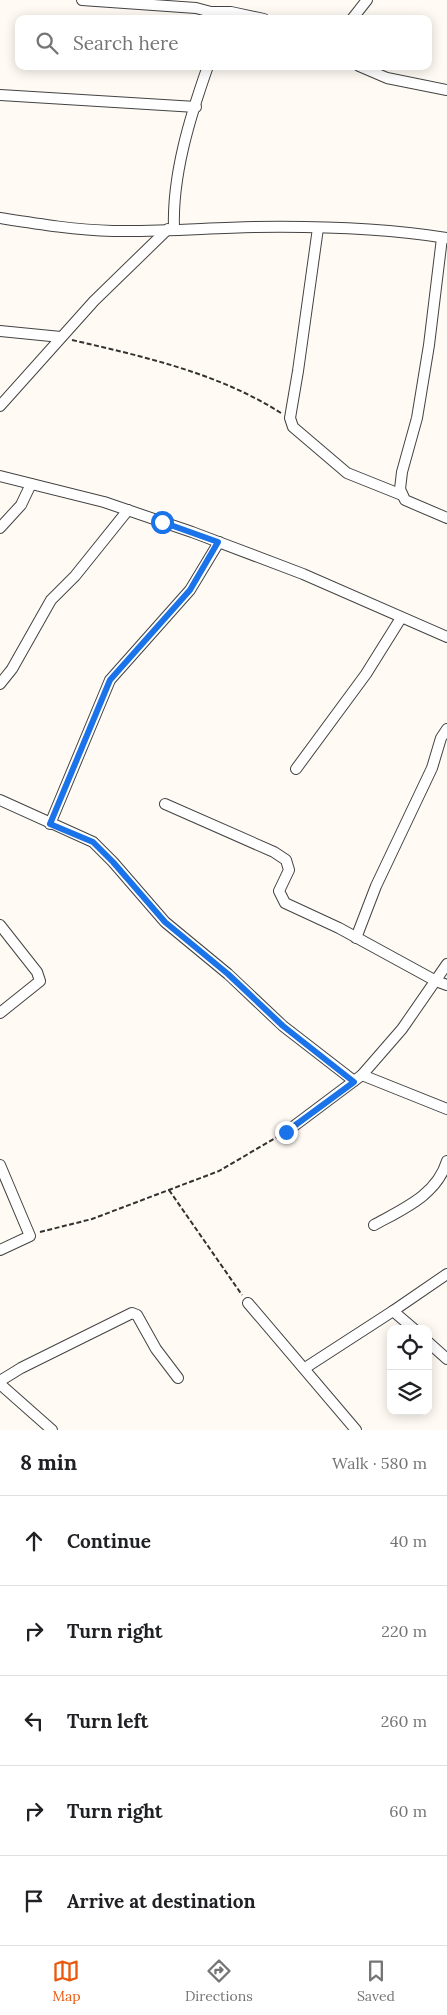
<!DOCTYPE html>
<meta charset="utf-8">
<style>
:root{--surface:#fff;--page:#f6f6f6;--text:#202124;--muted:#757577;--line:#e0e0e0;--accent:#ea580c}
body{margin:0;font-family:Lora,serif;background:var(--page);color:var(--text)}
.controls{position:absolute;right:15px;bottom:15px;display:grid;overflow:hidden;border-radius:10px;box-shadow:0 2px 12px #0003}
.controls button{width:45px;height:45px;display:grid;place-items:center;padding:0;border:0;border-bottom:1px solid var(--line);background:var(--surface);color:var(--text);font:25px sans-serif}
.stop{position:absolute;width:15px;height:15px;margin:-11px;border:4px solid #1a73e8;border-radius:50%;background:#fff}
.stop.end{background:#1a73e8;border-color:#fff;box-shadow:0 1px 5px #0008}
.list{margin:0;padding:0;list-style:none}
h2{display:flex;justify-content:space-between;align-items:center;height:65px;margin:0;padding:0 20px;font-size:21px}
h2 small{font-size:16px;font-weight:400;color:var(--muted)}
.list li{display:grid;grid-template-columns:32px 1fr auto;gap:15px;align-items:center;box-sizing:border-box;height:90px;padding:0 20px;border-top:1px solid var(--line)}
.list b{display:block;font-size:19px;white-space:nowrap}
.list em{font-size:16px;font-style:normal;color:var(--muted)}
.icon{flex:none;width:28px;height:28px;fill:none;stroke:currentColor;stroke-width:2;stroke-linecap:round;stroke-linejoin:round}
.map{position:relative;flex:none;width:447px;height:1430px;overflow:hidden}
.search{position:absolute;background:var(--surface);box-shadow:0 2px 12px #0003;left:15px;right:15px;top:15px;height:55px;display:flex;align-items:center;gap:12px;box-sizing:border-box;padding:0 18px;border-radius:10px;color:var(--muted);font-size:19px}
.sheet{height:515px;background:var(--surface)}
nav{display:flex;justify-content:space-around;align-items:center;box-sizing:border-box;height:70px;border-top:1px solid var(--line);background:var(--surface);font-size:14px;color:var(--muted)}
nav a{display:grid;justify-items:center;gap:2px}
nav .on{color:var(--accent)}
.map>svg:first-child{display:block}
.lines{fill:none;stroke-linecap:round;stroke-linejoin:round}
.minor-casing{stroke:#434343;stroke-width:12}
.path{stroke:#323232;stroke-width:2;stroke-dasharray:5 2.5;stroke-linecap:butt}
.minor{stroke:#fff;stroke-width:10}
.route{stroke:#1a73e8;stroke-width:6}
</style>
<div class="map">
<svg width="447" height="1430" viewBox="0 0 447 1430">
<rect width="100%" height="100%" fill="#fffbf4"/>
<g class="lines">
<g class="minor-casing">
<g id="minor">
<path d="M82 0 196 8 211 12 218 19"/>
<path d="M211 12H231L264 19"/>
<path d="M352 19 367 0"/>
<path d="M359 66 387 78 447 90"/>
<path d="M0 95 196 107"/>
<path d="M0 218C38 224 75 230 113 231 160 232 207 228 254 227 318 226 383 228 447 238"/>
<path d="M318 228 298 371 290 418 293 427 347 473 402 495"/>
<path d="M174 229C172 175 190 117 208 66"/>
<path d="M442 238 429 345 417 418 402 472 400 489 405 500 447 518"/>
<path d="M0 331 61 337"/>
<path d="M0 406 94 301 168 229"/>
<path d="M0 476 104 502 192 532 303 574 447 637"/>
<path d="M0 528 21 505 31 484"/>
<path d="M0 684 12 669 51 600 75 576 128 510"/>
<path d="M296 769 366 674 401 618"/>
<path d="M0 800 93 842 113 862 165 922 228 974 283 1026 354 1081"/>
<path d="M165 804 274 852 286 860 289 870 279 891 285 903 339 928 436 981 447 985"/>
<path d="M50 824 110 680 190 590 219 542"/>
<path d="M0 925 37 972 40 981 0 1013"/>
<path d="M356 938 376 886 432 768 441 738 447 729"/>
<path d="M362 1075 447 1109"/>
<path d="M286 1132 362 1075 402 1029 447 964"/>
<path d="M0 1165 30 1236 0 1250"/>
<path d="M374 1225C403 1209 437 1195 447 1161"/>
<path d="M248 1303 356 1430"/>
<path d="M414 1329 393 1311 447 1274"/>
<path d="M428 1342 447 1359"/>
<path d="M305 1368 393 1311"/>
<path d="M0 1381 21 1368 132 1313 137 1315 156 1349 178 1378"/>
<path d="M0 1384 52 1430"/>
</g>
</g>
<g class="path">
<path d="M72 340C145 357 218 373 281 413"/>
<path d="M169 1190 242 1295"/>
<path d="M40 1232 92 1219 219 1171 277 1137"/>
</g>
<use href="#minor" class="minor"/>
</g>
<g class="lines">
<path class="route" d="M162 522 218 542 190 590 110 680 50 824 93 842 113 862 165 922 228 974 283 1026 354 1082 286 1132"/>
</g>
</svg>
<div class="controls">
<button><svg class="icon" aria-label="locate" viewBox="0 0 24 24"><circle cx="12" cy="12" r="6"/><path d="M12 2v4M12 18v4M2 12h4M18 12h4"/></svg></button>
<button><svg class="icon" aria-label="layers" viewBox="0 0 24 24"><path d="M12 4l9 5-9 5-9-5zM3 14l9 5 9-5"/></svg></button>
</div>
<div class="stop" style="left:162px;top:522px"></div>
<div class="stop end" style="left:286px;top:1132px"></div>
<div class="search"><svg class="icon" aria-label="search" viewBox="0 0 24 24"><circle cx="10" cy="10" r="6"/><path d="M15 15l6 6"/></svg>Search here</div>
</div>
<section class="sheet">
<h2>8 min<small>Walk · 580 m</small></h2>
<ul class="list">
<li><svg class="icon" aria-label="ahead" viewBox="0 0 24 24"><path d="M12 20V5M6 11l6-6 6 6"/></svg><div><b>Continue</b></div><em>40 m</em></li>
<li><svg class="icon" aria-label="right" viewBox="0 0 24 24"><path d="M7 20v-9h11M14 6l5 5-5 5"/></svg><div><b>Turn right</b></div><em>220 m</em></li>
<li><svg class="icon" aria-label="left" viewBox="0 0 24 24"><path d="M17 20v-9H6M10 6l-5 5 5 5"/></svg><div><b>Turn left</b></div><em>260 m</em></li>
<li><svg class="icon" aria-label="right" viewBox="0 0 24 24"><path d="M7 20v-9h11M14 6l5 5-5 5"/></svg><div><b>Turn right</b></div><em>60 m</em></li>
<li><svg class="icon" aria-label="arrive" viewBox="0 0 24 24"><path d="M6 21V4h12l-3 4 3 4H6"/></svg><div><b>Arrive at destination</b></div></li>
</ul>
</section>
<nav>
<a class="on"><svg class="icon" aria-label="map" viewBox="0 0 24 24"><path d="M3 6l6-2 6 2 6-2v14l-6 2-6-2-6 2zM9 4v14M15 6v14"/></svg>Map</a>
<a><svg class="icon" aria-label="directions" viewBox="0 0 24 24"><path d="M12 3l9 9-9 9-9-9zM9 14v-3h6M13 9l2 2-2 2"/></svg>Directions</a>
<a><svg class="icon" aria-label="saved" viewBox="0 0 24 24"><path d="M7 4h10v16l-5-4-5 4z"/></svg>Saved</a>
</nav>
